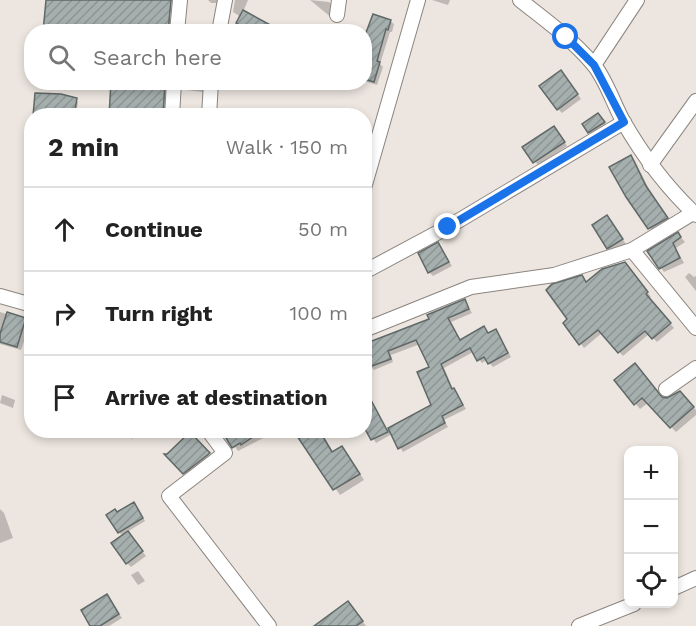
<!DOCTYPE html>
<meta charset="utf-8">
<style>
:root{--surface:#fff;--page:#f6f6f6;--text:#222;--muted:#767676;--line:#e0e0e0}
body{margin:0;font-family:"Work Sans",sans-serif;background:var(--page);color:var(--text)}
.controls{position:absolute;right:18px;bottom:18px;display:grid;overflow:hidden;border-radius:12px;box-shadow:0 3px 9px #0003}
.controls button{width:54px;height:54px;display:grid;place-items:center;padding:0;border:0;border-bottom:2px solid var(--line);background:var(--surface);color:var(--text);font:30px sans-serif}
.stop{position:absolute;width:18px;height:18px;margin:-14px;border:4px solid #1a73e8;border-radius:50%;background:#fff}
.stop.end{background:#1a73e8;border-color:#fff;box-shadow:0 2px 6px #0008}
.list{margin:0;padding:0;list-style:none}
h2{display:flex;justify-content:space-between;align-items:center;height:78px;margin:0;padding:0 24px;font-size:26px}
h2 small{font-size:20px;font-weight:400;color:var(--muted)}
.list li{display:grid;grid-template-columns:39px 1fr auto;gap:18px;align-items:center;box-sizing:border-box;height:84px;padding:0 24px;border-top:2px solid var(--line)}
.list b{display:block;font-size:22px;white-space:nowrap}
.list em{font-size:20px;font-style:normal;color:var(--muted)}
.icon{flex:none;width:33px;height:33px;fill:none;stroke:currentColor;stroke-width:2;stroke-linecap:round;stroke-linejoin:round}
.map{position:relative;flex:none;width:696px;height:626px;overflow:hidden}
.search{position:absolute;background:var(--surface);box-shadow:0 3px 9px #0003;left:24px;top:24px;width:348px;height:66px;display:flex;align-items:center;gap:15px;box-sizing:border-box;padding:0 21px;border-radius:24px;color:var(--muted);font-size:22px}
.panel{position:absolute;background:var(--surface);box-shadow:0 3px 9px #0003;left:24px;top:108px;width:348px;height:330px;border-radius:24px}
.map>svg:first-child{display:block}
.shadow{fill:#0003}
.building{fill:url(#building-hatch);stroke:#606968;stroke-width:1.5}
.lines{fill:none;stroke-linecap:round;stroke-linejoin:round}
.minor-casing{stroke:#8a847f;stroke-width:16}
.minor{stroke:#fff;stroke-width:14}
.route{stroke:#1a73e8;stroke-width:8}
</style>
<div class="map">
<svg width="696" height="626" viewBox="0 0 696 626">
<defs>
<pattern id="building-hatch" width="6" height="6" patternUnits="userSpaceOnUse" patternTransform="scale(1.5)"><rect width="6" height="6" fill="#a5afae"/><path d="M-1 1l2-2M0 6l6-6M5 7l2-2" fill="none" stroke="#8d9594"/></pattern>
</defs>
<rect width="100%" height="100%" fill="#ede6e0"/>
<g class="shadow">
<path d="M47 0H172L169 32H45Z"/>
<path d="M208 0H219L218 3H211Z"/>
<path d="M235 0H248L241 17 233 12Z"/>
<path d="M310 0 329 2 333 6 332 18Z"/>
<path d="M432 0H450L448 5Z"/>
<path d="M390 21 394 24 392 32H390L380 64 383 67 377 85 364 81V45Z"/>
<path d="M565 76 581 99 562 113 558 109Z"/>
<path d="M113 82H167L165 116H110Z"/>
<path d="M184 82H204L203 92 186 90Z"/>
<path d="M76 100 78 102 76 115 87 116H35Z"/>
<path d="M226 108 242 116H222Z"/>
<path d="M602 119 608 127 593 136 589 132Z"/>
<path d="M557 131 567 146 538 165 524 147Z"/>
<path d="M32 153V182L29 180Z"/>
<path d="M630 157 635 161 650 191 671 222 654 233 627 196Z"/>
<path d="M607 217 626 244 612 252 608 248Z"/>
<path d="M678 234 685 242 676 248 684 263 664 272 650 252Z"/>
<path d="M438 244 452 266 433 276 429 272Z"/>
<path d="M629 268 651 297 649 299 674 328 657 342 649 334 623 356 602 333 584 348 581 344 570 319 582 277 587 283Z"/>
<path d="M689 273 694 277 696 276V291L685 277Z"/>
<path d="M465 301 472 313 451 322 461 341 484 328 489 335 496 331 511 357 493 367 487 360 482 363 473 352 444 368 453 389 466 409 444 420 448 427 403 452 392 434 376 443 364 424 366 393 387 430 433 405 431 368 420 344 391 355 393 362 374 370 370 366 364 352Z"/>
<path d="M0 312 26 320 30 324 21 350 0 344Z"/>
<path d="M616 380 662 399H668L680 393 696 410V415L676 432 648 403 640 409Z"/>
<path d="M2 395 15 400 13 408 0 403Z"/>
<path d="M124 430H142L132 439Z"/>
<path d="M223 430H269L271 434 238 451Z"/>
<path d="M295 430H320L334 453 342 448 347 453 364 480 340 495Z"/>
<path d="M190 435 215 461 191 479 168 456Z"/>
<path d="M137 508 145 521 127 532 146 556 131 567 127 563 123 536 119 532 118 514Z"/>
<path d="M0 509 4 513 13 538 0 543Z"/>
<path d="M138 571 145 581 138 585 131 575Z"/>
<path d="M107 596 122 618 109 626H92Z"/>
<path d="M354 609 366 626H316Z"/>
</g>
<g class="building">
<path d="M46 0H171L168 32H43Z"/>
<path d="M243 10 283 32H250L236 23Z"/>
<path d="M373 14 391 20 388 30 386 29 377 61 380 62 374 82 364 79V38Z"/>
<path d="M561 70 578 94 557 110 539 86Z"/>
<path d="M111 82H165L163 116H109Z"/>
<path d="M35 93 61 94 77 98 74 116H33Z"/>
<path d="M598 113 605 122 588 133 582 124Z"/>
<path d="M554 126 565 142 533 163 522 147Z"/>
<path d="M631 155 646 186 668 218 648 229 626 197 609 167Z"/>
<path d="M607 215 623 239 607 249 592 225Z"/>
<path d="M678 232 681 237 673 243 680 258 659 269 647 251Z"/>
<path d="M438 242 449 262 428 273 418 253Z"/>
<path d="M625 262 648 292 646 294 671 323 652 339 645 331 618 353 598 330 579 345 563 323 567 319 546 290 552 284 582 275 586 282 602 269Z"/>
<path d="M465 299 469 309 448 318 460 340 484 326 488 333 496 329 508 353 488 364 484 357 477 361 470 348 441 364 452 389 454 388 463 405 442 416 445 423 398 449 388 428 431 405 417 372 429 367 416 340 388 351 391 359 369 367 364 356V344L429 319 427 315Z"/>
<path d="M7 312 26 318 17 347 0 342V334Z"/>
<path d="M635 363 662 397 667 398 680 391 694 407 670 428 642 398 634 405 614 380Z"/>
<path d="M364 387 388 432 371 440 364 427Z"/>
<path d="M221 430H263L241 445 240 443 232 448Z"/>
<path d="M293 430H319L332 452 342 446 360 474 333 490Z"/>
<path d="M190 432 210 453 183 474 164 454H167Z"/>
<path d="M134 502 143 518 118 533 106 515 115 509 117 512Z"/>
<path d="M128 531 143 551 126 564 111 543Z"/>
<path d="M107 594 119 614 100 626H90L81 610Z"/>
<path d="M348 601 363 621 356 626H314Z"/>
</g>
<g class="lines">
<g class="minor-casing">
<g id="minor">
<path d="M520 0C545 20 572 39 593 64 606 79 613 103 623 121 643 156 667 188 696 215"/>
<path d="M337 15 339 0"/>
<path d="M177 32 180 0"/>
<path d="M219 32 225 0"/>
<path d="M594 65 637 0"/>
<path d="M172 116 174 82"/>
<path d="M209 116 211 82"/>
<path d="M650 165 696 101"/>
<path d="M364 188 418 0"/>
<path d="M632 250 696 328"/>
<path d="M364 272 448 227 624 122"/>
<path d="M0 296 32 305"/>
<path d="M364 330 471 287 554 275 632 250 693 213"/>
<path d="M666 389 696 368"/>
<path d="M208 430 225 453 169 496 269 626"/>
<path d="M674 588 696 578"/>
<path d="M579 626 634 604"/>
</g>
</g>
<use href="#minor" class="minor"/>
</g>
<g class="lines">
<path class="route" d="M448 227 624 122 594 65 566 37"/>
</g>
</svg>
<div class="controls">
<button>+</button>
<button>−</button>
<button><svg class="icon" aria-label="locate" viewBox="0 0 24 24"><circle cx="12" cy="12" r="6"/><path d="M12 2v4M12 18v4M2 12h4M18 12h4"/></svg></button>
</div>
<div class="stop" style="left:566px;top:37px"></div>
<div class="stop end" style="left:448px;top:227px"></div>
<div class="search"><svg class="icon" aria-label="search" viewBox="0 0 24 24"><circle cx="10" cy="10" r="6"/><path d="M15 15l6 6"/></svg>Search here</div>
<section class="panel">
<h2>2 min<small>Walk · 150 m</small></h2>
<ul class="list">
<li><svg class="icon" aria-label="ahead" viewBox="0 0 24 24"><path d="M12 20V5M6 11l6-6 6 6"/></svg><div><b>Continue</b></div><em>50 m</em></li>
<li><svg class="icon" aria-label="right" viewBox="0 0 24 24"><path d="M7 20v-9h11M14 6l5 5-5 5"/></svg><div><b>Turn right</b></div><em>100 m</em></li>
<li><svg class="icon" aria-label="arrive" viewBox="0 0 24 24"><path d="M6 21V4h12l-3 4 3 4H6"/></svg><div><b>Arrive at destination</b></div></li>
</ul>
</section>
</div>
